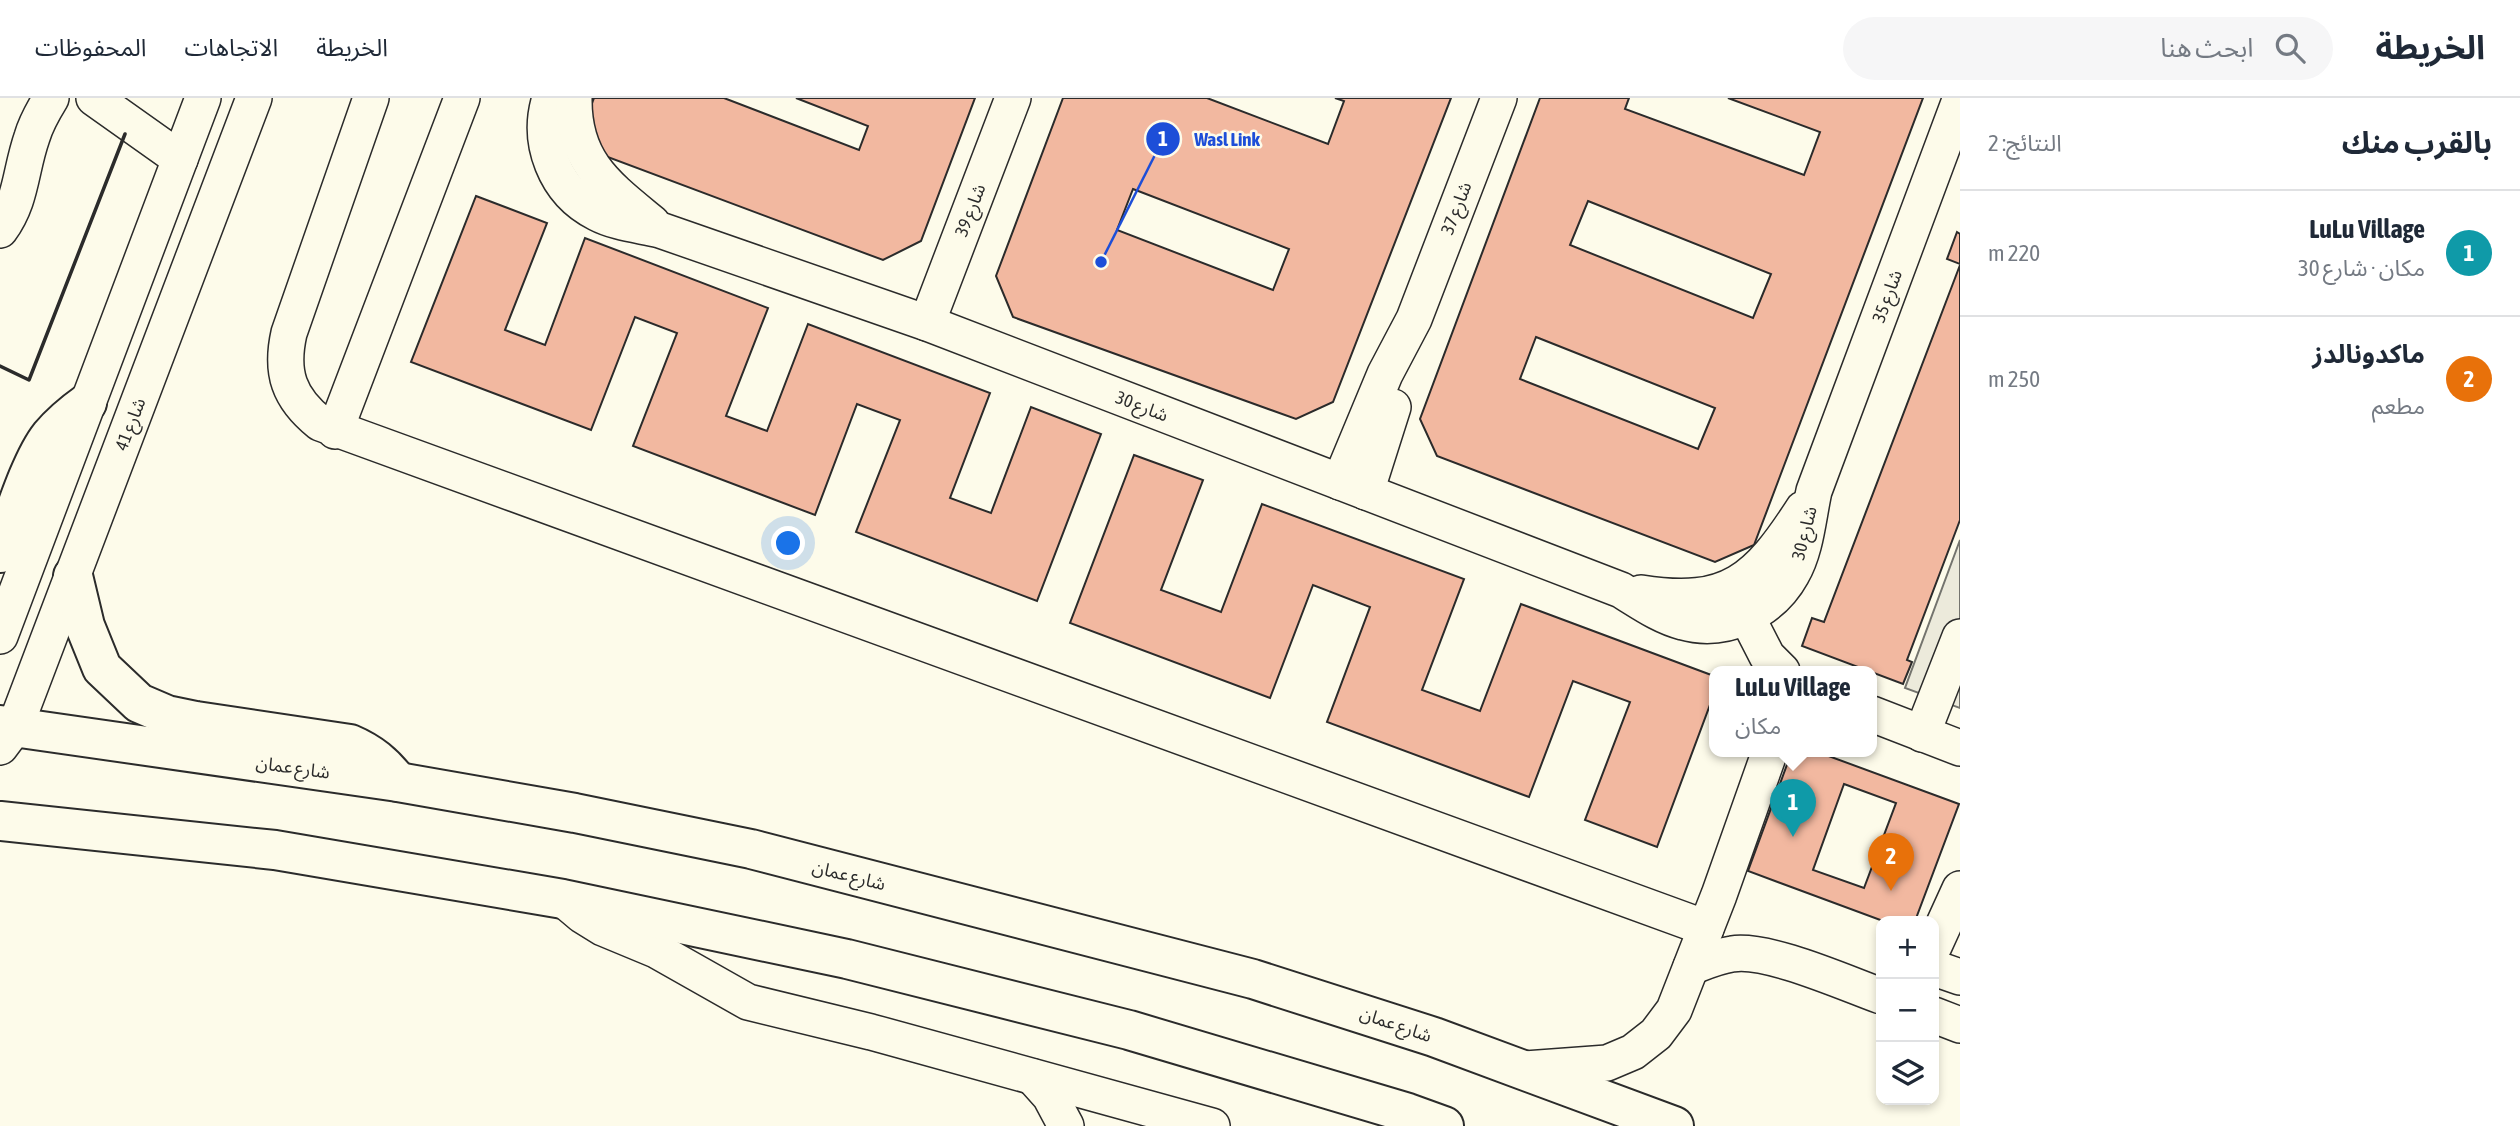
<!DOCTYPE html>
<html lang="ar">
<meta charset="utf-8">
<style>
:root{--surface:#fff;--page:#f6f6f7;--text:#1f2937;--muted:#747a83;--line:#e0e1e3;--accent:#7c3aed}
body{margin:0;font-family:"Asap Condensed","Noto Sans Arabic",sans-serif;background:var(--page);color:var(--text);direction:rtl}
.controls{position:absolute;right:21px;bottom:21px;display:grid;overflow:hidden;border-radius:14px;box-shadow:0 4px 10px #0003}
.controls button{width:63px;height:63px;display:grid;place-items:center;padding:0;border:0;border-bottom:2px solid var(--line);background:var(--surface);color:var(--text);font:35px sans-serif}
.you{position:absolute;left:789px;top:446px;width:24px;height:24px;margin:-18px;border:5px solid #fff;border-radius:50%;background:#1a73e8;box-shadow:0 0 0 10px #1a73e833}
.badge{display:grid;place-items:center;width:46px;height:46px;border-radius:50%;background:var(--accent);color:#fff;font-size:23px;font-weight:700}
.pin{position:absolute;translate:-50% -58px;filter:drop-shadow(0 2px 4px #0008)}
.pin::after{content:'';position:absolute;top:37px;width:24px;height:21px;background:inherit;clip-path:polygon(0 0,100% 0,50% 100%)}
.popup{position:absolute;left:1709px;top:568px;width:168px;height:91px;box-sizing:border-box;display:grid;place-content:center;border-radius:14px;background:var(--surface);filter:drop-shadow(0 2px 5px #0005);font-size:23px;white-space:nowrap;color:var(--muted)}
.popup b{font-size:26px;color:var(--text)}
.popup::after{content:'';position:absolute;left:50%;top:100%;margin-left:-14px;border:14px solid transparent;border-top-color:var(--surface)}
.list{margin:0;padding:0;list-style:none}
h2{display:flex;justify-content:space-between;align-items:center;height:91px;margin:0;padding:0 28px;font-size:30px}
h2 small{font-size:23px;font-weight:400;color:var(--muted)}
.list li{display:grid;grid-template-columns:46px 1fr auto;gap:21px;align-items:center;box-sizing:border-box;height:126px;padding:0 28px;border-top:2px solid var(--line)}
.list b{display:block;font-size:26px;white-space:nowrap}
.list p{margin:0;font-size:23px;white-space:nowrap;color:var(--muted)}
.list em{font-size:23px;font-style:normal;color:var(--muted)}
.icon{flex:none;width:38px;height:38px;fill:none;stroke:currentColor;stroke-width:2;stroke-linecap:round;stroke-linejoin:round}
.map{position:relative;flex:none;width:1960px;height:1028px;overflow:hidden;direction:ltr}
header{display:flex;align-items:center;gap:42px;box-sizing:border-box;height:98px;padding:0 35px;background:var(--surface);border-bottom:2px solid var(--line)}
header strong{font-size:33px}
nav{display:flex;gap:38px;margin-inline-start:auto;font-size:24px}
.search{width:490px;height:63px;background:var(--page);display:flex;align-items:center;gap:18px;box-sizing:border-box;padding:0 24px;border-radius:38px;color:var(--muted);font-size:26px}
main{display:flex}
aside{flex:1;background:var(--surface)}
.map>svg:first-child{display:block}
.parking{fill:#eceadb;stroke:#74746e;stroke-width:2}
.building{fill:#f2b8a0;stroke:#2b2b2b;stroke-width:2;fill-rule:evenodd}
.lines{fill:none;stroke-linecap:round;stroke-linejoin:round}
.minor-casing{stroke:#2b2b2b;stroke-width:38}
.major-casing{stroke:#2b2b2b;stroke-width:42}
.minor{stroke:#fdfbea;stroke-width:35}
.major{stroke:#fdfbea;stroke-width:38}
.wall{stroke:#2b2b2b;stroke-width:3.5}
.labels{text-anchor:middle;dominant-baseline:central;stroke-width:5;stroke-linejoin:round;paint-order:stroke}
.street-label{font-size:18px;fill:#2b2b2b;stroke:#fdfbea}
.leader{fill:none;stroke:#1d4ed8;stroke-width:2.5}
.callout-dot{fill:#1d4ed8;stroke:#fdfbea;stroke-width:2.5}
.mark-label{font-size:21px;text-anchor:middle;font-weight:bold;fill:#fff}
.callout-label{font-size:19px;text-anchor:middle;font-weight:bold;fill:#1d4ed8;stroke:#fdfbea;stroke-width:5;stroke-linejoin:round;paint-order:stroke}
</style>
<header>
<strong>الخريطة</strong>
<div class="search"><svg class="icon" aria-label="search" viewBox="0 0 24 24"><circle cx="10" cy="10" r="6"/><path d="M15 15l6 6"/></svg>ابحث هنا</div>
<nav><a>الخريطة</a><a>الاتجاهات</a><a>المحفوظات</a></nav>
</header>
<main>
<aside>
<h2>بالقرب منك<small>النتائج: 2</small></h2>
<ul class="list">
<li><span class="badge" style="background:#0f9aa8">1</span><div><b>LuLu Village</b><p>مكان · شارع 30</p></div><em>220 m</em></li>
<li><span class="badge" style="background:#e8710a">2</span><div><b>ماكدونالدز</b><p>مطعم</p></div><em>250 m</em></li>
</ul>
</aside>
<div class="map">
<svg width="1960" height="1028" viewBox="0 0 1960 1028">
<rect width="100%" height="100%" fill="#fdfbea"/>
<path class="parking" d="M1960 442V610L1905 590Z"/>
<g class="building">
<path d="M594 0H724L859 52 868 28 796 0H975L921 143 883 162 605 58 587 19Z"/>
<path d="M1063 0H1207L1328 46 1344 3 1335 0H1451L1333 304 1296 321 1013 219 996 178ZM1133 91 1289 151 1273 192 1117 132Z"/>
<path d="M1540 0H1629L1625 11 1804 77 1820 34 1728 0H1923L1754 447 1715 464 1437 358 1420 321ZM1588 103 1771 176 1753 220 1570 147ZM1536 239 1715 310 1698 351 1520 281Z"/>
<path d="M476 98 547 125 505 232 545 247 585 140 768 210 726 318 767 333 808 226 990 295 950 400 991 415 1031 309 1101 336 1037 503 856 434 900 322 857 306 815 417 633 348 677 235 635 219 591 332 411 264Z"/>
<path d="M1957 134 1960 136V166L1947 161Z"/>
<path d="M1960 167V422L1907 562 1912 564 1903 586 1802 548 1812 520 1824 524Z"/>
<path d="M1134 357 1203 382 1161 492 1221 514 1262 406 1464 481 1422 592 1480 613 1521 506 1714 578V596L1657 749 1585 722 1630 604 1573 583 1529 699 1327 624 1370 509 1313 487 1270 600 1070 525Z"/>
<path d="M1792 653H1815L1959 706 1915 823H1883L1748 773ZM1844 686 1896 705 1864 790 1813 772Z"/>
</g>
<g class="lines">
<g class="minor-casing">
<g id="minor">
<path d="M94 0 180 61"/>
<path d="M371 0 289 235C280 275 289 300 320 325L1706 830"/>
<path d="M550 0C536 44 555 94 597 115 616 125 639 127 660 132L927 225 1621 492C1641 504 1660 518 1683 524 1725 536 1771 514 1792 476 1806 452 1808 420 1814 393L1960 2"/>
<path d="M574 0C573 64 607 88 652 125"/>
<path d="M0 132C22 102 20 73 32 39 36 25 43 13 51 0"/>
<path d="M927 225 1013 0"/>
<path d="M335 333 462 0"/>
<path d="M1340 384 1385 276 1414 221 1499 0"/>
<path d="M1366 394 1393 309"/>
<path d="M1641 495C1729 509 1757 482 1803 411"/>
<path d="M1747 519 1767 558 1782 573"/>
<path d="M0 538 203 0"/>
<path d="M1872 616 1960 650"/>
<path d="M1922 636 1960 539"/>
<path d="M0 649 15 629 254 0"/>
<path d="M563 801 582 817 603 830 656 852 748 904 871 934 1212 1028"/>
<path d="M1934 848 1960 791"/>
<path d="M1691 869C1704 864 1718 858 1732 856 1767 850 1845 885 1881 898"/>
<path d="M1934 870 1960 879"/>
<path d="M1934 917 1960 927"/>
<path d="M1524 971 1607 965 1633 954 1656 936 1674 912 1719 797 1770 653"/>
<path d="M1033 979 1050 998 1066 1028"/>
</g>
</g>
<g class="major-casing">
<g id="major">
<path d="M0 455C12 424 30 363 50 338 61 325 73 315 87 305"/>
<path d="M73 478 85 528 102 570 139 605 167 617 196 623 350 646C371 655 384 666 398 684"/>
<path d="M0 627 398 684 575 715 751 751 1253 881 1434 939 1674 1028"/>
<path d="M0 723 275 752 563 801 847 861 1129 932 1408 1015 1444 1028"/>
</g>
</g>
<use href="#minor" class="minor"/>
<use href="#major" class="major"/>
<path class="wall" d="M0 268 29 282 125 36"/>
</g>
<g class="labels">
<g class="street-label">
<text transform="translate(1456 110) rotate(-69)">شارع 37</text>
<text transform="translate(970 112) rotate(-69)">شارع 39</text>
<text transform="translate(1887 198) rotate(-70)">شارع 35</text>
<text transform="translate(1142 308) rotate(21)">شارع 30</text>
<text transform="translate(130 326) rotate(-69)">شارع 41</text>
<text transform="translate(1804 435) rotate(-76)">شارع 30</text>
<text transform="translate(293 669) rotate(8)">شارع عمان</text>
<text transform="translate(849 777) rotate(14)">شارع عمان</text>
<text transform="translate(1396 926) rotate(19)">شارع عمان</text>
</g>
</g>
<path class="leader" d="M1101 164L1163 41"/>
<g class="callout-dot">
<circle cx="1101" cy="164" r="7"/>
<circle cx="1163" cy="41" r="18"/>
</g>
<g class="mark-label">
<text x="1163" y="48">1</text>
</g>
<g class="callout-label">
<text x="1227" y="48">Wasl Link</text>
</g>
</svg>
<div class="controls">
<button>+</button>
<button>−</button>
<button><svg class="icon" aria-label="layers" viewBox="0 0 24 24"><path d="M12 4l9 5-9 5-9-5zM3 14l9 5 9-5"/></svg></button>
</div>
<div class="you"></div>
<div class="pin badge" style="left:1793px;top:739px;background:#0f9aa8">1</div>
<div class="popup"><b>LuLu Village</b>مكان</div>
<div class="pin badge" style="left:1891px;top:793px;background:#e8710a">2</div>
</div>
</main>
